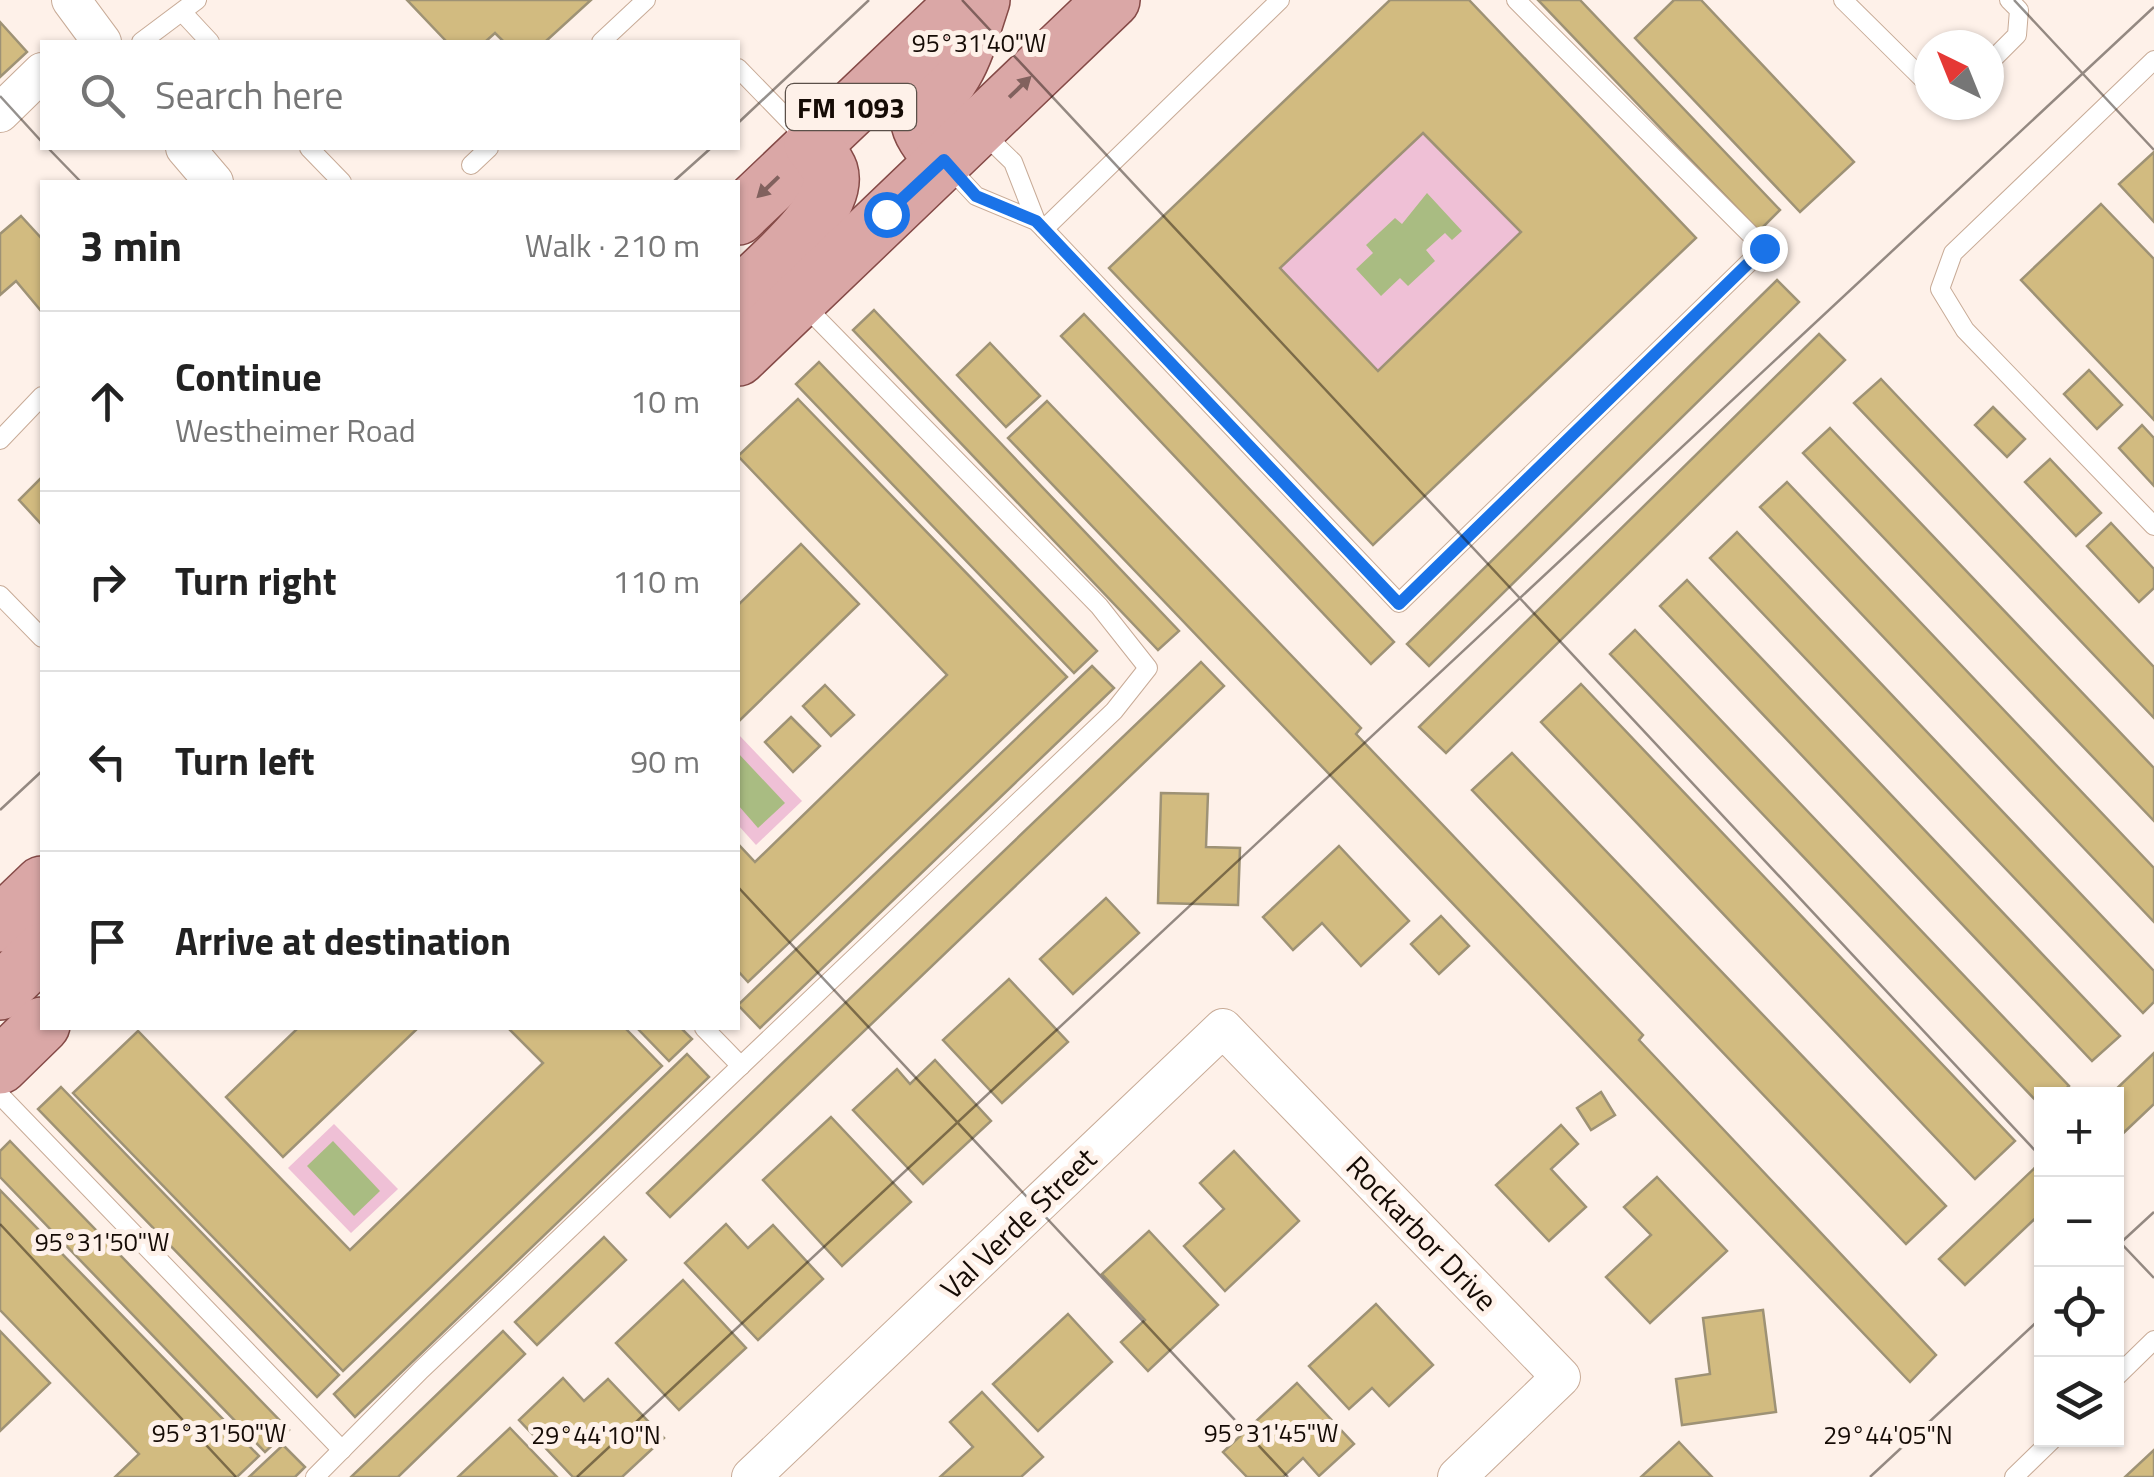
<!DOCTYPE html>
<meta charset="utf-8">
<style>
:root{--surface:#fff;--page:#f6f6f6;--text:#222;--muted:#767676;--line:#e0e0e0}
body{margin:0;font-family:"Titillium Web",sans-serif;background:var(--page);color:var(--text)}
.controls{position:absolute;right:30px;bottom:30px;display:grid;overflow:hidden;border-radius:0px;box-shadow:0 2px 8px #0004}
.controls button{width:90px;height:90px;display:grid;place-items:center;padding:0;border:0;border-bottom:2px solid var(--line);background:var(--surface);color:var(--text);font:50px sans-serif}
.compass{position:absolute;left:1914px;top:30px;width:90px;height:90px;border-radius:50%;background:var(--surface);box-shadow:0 2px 8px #0004;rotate:317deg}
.stop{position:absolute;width:30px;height:30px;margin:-22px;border:8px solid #1a73e8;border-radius:50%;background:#fff}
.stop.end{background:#1a73e8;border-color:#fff;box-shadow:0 2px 10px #0008}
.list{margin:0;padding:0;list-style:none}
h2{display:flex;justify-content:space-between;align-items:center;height:130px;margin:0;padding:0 40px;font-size:42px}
h2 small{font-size:32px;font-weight:400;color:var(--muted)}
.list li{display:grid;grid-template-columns:65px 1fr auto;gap:30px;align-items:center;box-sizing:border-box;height:180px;padding:0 40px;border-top:2px solid var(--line)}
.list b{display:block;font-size:38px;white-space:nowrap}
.list p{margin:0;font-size:32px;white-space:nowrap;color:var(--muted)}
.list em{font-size:32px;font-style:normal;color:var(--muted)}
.icon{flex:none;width:55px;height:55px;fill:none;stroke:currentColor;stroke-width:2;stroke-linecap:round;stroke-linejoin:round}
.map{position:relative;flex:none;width:2154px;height:1477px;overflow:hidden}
.search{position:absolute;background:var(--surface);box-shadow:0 2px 8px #0004;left:40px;top:40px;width:700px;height:110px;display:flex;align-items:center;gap:25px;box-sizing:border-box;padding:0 35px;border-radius:0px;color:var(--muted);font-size:38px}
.panel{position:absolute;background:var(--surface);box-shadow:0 2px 8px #0004;left:40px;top:180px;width:700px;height:850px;border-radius:0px}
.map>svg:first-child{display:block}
.green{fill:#efc0d6}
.water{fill:#a9bc82}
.building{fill:#d2bb80;stroke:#9e9275;stroke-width:2.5;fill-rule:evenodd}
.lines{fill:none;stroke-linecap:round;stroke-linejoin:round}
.lane-casing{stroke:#c8ab97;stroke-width:20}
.street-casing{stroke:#c8ab97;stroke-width:40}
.primary-casing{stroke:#854a47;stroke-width:58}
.lane{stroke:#fff;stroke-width:18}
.street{stroke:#fff;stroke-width:38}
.primary{stroke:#daa7a6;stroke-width:55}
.oneway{fill:#81615e}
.route{stroke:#1a73e8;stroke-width:12}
.ticks{fill:none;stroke:#150b05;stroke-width:2.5;stroke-opacity:0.45}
.labels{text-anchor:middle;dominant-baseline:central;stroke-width:10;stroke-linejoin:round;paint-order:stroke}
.shield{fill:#fef1e9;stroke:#5b5049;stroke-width:2.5}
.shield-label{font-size:28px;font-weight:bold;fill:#150b05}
.street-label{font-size:30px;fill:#150b05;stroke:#fef1e9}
.ticks-label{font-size:25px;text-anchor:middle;fill:#150b05;stroke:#fef1e9;stroke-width:10;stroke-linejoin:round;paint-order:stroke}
</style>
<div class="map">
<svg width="2154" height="1477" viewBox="0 0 2154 1477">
<rect width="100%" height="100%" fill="#fef1e9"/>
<g class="green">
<path d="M1423 133 1521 232 1378 371 1280 268Z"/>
<path d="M739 735 802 801 756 845 738 825Z"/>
<path d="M334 1124 398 1189 351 1233 288 1168Z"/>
</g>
<g class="water">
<path d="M1427 193 1462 231 1452 240 1445 233 1426 250 1435 261 1408 286 1400 278 1381 296 1356 269 1373 253 1366 245 1395 218 1402 224Z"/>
<path d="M738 753 785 803 758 828 738 805Z"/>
<path d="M333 1141 380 1191 354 1216 307 1166Z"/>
</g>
<g class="building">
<path d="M407 0H591L545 42H504L495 33 485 42H447Z"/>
<path d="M1390 0H1469L1696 238 1373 545 1109 268ZM1423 133 1521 232 1378 371 1280 268Z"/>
<path d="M1538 0H1580L1780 210 1759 231Z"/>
<path d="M1674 0H1701L1854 162 1800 212 1635 38Z"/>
<path d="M0 22 27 52 0 77Z"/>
<path d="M2154 152V222L2119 184Z"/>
<path d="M2101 204 2154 259V420L2021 280Z"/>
<path d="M21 216 42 239V312L16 281 0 295V234Z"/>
<path d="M1777 280 1799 302 1429 666 1407 644Z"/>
<path d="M874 310 1179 631 1158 650 853 330Z"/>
<path d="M1084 314 1394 642 1371 664 1061 336Z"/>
<path d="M1819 334 1845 360 1446 753 1419 727Z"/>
<path d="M990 343 1040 396 1006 427 957 375Z"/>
<path d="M819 362 1097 651 1074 673 796 384Z"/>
<path d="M2089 370 2122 405 2097 429 2064 394Z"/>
<path d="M1881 379 2154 667V718L1854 403Z"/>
<path d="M798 399 1067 677 748 982 738 971V844L755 862 947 675 738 456Z"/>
<path d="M1047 401 1361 728 1356 734 1643 1035 1639 1040 1936 1355 1910 1382 1008 438Z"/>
<path d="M1993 407 2025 439 2007 457 1975 425Z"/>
<path d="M2142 425 2154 438V486L2119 448Z"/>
<path d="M1830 428 2154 768V821L1803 453Z"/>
<path d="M2050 459 2101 513 2076 536 2025 482Z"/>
<path d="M42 477V525L19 500Z"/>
<path d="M1787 482 2154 868V922L1760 507Z"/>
<path d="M2111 523 2154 569V588L2139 602 2087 546Z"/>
<path d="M1737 532 2154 971V1002L2143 1013 1710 558Z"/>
<path d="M801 544 859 604 738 722V605Z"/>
<path d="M1687 580 2120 1036 2092 1061 1660 606Z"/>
<path d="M1635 630 2069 1086 2060 1094H2042V1107L1610 654Z"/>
<path d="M1201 662 1224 686 670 1217 647 1193Z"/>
<path d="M1092 666 1114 688 760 1028 738 1005Z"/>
<path d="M1581 684 2015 1141 1975 1179 1541 722Z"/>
<path d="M825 685 854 715 831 736 803 706Z"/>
<path d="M791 717 820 746 793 772 765 742Z"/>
<path d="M1512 753 1946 1206 1906 1244 1472 790Z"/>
<path d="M1161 793 1208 794 1206 847 1240 848 1238 905 1158 903Z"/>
<path d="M1339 846 1409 921 1361 966 1322 923 1293 950 1263 917Z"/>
<path d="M1106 898 1139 933 1073 994 1040 959Z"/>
<path d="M1441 916 1469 946 1439 974 1411 944Z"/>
<path d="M1009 979 1068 1042 1002 1103 943 1040Z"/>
<path d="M298 1028H418L283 1157 226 1097Z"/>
<path d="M508 1028H625L662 1066 343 1371 73 1093 138 1031 350 1250 543 1063Z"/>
<path d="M637 1028H681L692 1039 669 1061Z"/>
<path d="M2154 1053V1104L2116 1140V1094H2111Z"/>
<path d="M687 1054 709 1077 355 1417 334 1394Z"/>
<path d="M935 1060 991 1121 923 1184 853 1110 897 1069 910 1084Z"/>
<path d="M61 1087 339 1375 317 1397 38 1109Z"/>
<path d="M1601 1092 1615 1115 1591 1130 1577 1108Z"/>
<path d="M831 1117 911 1202 842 1266 763 1180Z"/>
<path d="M1561 1125 1578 1144 1551 1169 1586 1207 1549 1241 1496 1185Z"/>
<path d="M10 1141 289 1430 265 1452 0 1177V1151Z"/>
<path d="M1234 1151 1299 1221 1225 1291 1184 1246 1224 1209 1200 1183Z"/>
<path d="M2042 1161V1212L1965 1285 1939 1259Z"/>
<path d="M1657 1177 1727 1251 1650 1323 1606 1277 1651 1235 1624 1207Z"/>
<path d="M0 1190 259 1456 237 1477H115L139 1454 0 1310Z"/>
<path d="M726 1224 748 1248 773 1225 823 1279 758 1340 685 1263Z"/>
<path d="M1149 1231 1218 1305 1148 1371 1121 1342 1145 1320 1102 1274Z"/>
<path d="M604 1237 626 1260 537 1345 515 1322Z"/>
<path d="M683 1280 746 1348 679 1410 616 1343Z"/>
<path d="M1376 1304 1433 1365 1389 1406 1372 1388 1349 1409 1309 1366Z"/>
<path d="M1763 1310 1776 1412 1682 1425 1676 1379 1710 1374 1703 1318Z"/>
<path d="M1068 1314 1112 1362 1038 1431 993 1384Z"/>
<path d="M0 1331 50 1383 0 1431Z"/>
<path d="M503 1331 525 1354 398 1477H351Z"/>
<path d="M563 1378 584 1401 608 1379 664 1438 622 1477H573L519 1420Z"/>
<path d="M1297 1383 1354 1444 1319 1476 1303 1458 1283 1477H1247L1223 1452Z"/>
<path d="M982 1392 1043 1457 1021 1477H940L973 1447 950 1422Z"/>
<path d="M510 1428 557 1477H458Z"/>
<path d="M1679 1442 1712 1477H1641Z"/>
<path d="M283 1445 305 1467 295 1477H249Z"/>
<path d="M2154 1450V1477H2125Z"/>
</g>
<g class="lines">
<g class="lane-casing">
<g id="lane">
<path d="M1843 0 1929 85"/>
<path d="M183 13 210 42"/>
<path d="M141 42 197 0"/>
<path d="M601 42 646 0"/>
<path d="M2154 60 1953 253 1940 289 1965 330 2154 526"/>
<path d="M1989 63 2017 35 2019 10 2009 0"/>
<path d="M738 68 807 139"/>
<path d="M983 133 1013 162 1036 221"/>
<path d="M309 148 342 182"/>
<path d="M471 165 489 148"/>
<path d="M947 165 976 196 1036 221 1044 229 1280 0"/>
<path d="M1044 229 1399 603 1764 248 1516 0"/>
<path d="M0 440 42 396"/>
<path d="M0 595 42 638"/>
<path d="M704 1028 741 1066"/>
<path d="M0 1095 342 1450"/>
<path d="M2116 1377 2154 1340"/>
<path d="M315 1477 421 1370 1114 711 1148 668 1099 606 802 303"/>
<path d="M2014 1477 2052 1440"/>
</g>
</g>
<g class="street-casing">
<g id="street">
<path d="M71 0 102 42"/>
<path d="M0 113 42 72"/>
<path d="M185 148 214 182"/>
<path d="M751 1477 1223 1028 1561 1377 1457 1477"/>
</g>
</g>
<g class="primary-casing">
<g id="primary">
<path d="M943 160C895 105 929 117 954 73 967 51 974 24 982 0"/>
<path d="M738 217 966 0"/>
<path d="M738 297C763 271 842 209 830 171 827 162 817 152 812 144"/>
<path d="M738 358 1112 0"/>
<path d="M0 924 42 884"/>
<path d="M0 992 42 951"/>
<path d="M0 1066 42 1025"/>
</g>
</g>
<use href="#lane" class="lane"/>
<use href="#street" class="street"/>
<use href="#primary" class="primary"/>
</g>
<defs><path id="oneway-solid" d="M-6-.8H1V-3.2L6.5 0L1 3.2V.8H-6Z" transform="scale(2.5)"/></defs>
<g class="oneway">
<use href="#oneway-solid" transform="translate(1020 87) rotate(-44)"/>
<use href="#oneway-solid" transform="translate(768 187) rotate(136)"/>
</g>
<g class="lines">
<path class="route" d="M886 214 944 160 976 196 1036 221 1399 604 1764 248"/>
</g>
<path class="ticks" d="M962 0 2042 1158M2014 0 2154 150M0 96 42 142M738 123 869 0M48 148 81 182M673 182 711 148M0 810 42 771M738 887 1288 1477M0 1224 236 1477M2116 1238 2154 1278M2116 1247 2154 1212M577 1477 2154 7M1870 1477 2042 1317"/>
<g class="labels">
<rect class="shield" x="786" y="84" width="130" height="46" rx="8"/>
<g class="shield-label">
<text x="851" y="107">FM 1093</text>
</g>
<g class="street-label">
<text transform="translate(1018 1223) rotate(-44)">Val Verde Street</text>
<text transform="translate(1422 1233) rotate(46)">Rockarbor Drive</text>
</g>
</g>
<g class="ticks-label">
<text x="979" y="52">95°31'40"W</text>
<text x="102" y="1251">95°31'50"W</text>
<text x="219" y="1442">95°31'50"W</text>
<text x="1271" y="1442">95°31'45"W</text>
<text x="596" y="1444">29°44'10"N</text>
<text x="1888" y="1444">29°44'05"N</text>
</g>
</svg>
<div class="controls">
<button>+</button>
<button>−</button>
<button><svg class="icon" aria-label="locate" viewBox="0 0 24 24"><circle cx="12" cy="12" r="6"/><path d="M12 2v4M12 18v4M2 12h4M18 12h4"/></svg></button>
<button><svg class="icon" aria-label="layers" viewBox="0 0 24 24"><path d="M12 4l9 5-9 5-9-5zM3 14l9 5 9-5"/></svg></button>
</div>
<svg class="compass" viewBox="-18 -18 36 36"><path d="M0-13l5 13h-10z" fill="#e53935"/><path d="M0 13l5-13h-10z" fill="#767676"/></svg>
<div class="stop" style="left:886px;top:214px"></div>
<div class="stop end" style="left:1764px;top:248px"></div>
<div class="search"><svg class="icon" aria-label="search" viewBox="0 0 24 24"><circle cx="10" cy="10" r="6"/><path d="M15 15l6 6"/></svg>Search here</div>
<section class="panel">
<h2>3 min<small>Walk · 210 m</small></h2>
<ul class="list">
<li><svg class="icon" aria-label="ahead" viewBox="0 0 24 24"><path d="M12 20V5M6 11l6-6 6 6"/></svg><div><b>Continue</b><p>Westheimer Road</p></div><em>10 m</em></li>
<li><svg class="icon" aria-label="right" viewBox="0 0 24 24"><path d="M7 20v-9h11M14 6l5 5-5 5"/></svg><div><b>Turn right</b></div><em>110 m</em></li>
<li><svg class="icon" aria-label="left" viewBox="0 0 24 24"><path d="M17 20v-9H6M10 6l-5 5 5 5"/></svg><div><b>Turn left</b></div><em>90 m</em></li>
<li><svg class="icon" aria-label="arrive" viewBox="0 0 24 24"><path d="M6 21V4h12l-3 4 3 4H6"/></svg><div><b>Arrive at destination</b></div></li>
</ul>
</section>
</div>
